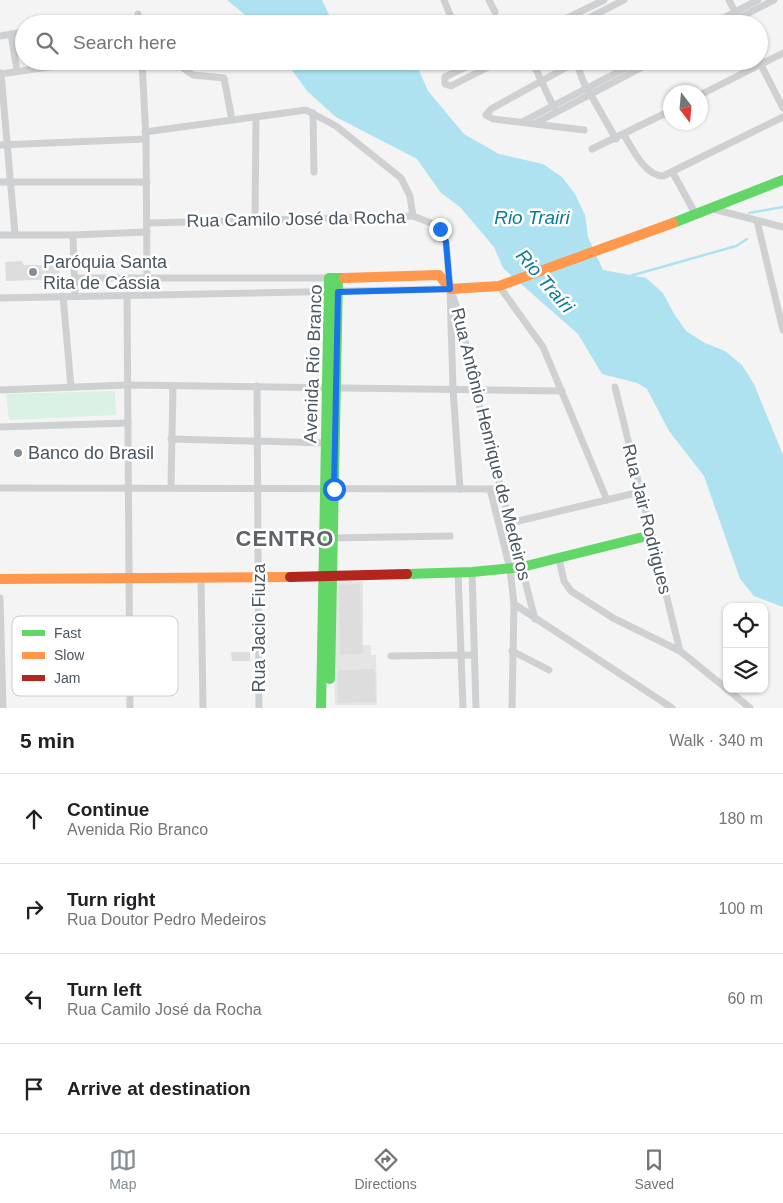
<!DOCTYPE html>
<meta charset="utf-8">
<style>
:root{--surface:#fff;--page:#f2f2f2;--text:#202124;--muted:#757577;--line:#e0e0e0;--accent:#868d94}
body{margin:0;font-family:Helvetica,sans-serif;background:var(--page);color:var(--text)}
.controls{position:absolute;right:15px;bottom:15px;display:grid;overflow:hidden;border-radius:10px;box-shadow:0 1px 4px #0004}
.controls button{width:45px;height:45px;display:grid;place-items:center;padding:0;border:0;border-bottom:1px solid var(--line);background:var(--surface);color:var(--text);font:25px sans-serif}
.compass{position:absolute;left:663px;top:85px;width:45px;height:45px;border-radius:50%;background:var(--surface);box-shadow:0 1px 4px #0004;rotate:164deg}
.stop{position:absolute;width:15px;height:15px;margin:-11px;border:4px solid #1a73e8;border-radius:50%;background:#fff}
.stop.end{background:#1a73e8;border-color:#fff;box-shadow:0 1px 5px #0008}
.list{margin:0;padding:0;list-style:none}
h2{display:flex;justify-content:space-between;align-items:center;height:65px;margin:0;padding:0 20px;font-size:21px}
h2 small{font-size:16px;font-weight:400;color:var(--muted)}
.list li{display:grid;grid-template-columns:32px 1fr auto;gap:15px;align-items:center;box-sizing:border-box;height:90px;padding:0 20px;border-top:1px solid var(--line)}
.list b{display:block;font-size:19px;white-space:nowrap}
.list p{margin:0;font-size:16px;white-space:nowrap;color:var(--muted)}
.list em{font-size:16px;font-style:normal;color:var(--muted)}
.icon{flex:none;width:28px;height:28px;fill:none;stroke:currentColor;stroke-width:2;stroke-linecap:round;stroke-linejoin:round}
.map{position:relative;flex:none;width:783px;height:708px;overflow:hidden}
.search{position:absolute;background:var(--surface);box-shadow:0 1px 4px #0004;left:15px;right:15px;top:15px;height:55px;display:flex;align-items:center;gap:12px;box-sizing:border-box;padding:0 18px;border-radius:28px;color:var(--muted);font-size:19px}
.sheet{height:425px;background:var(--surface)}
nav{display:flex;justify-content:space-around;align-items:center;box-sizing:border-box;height:70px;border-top:1px solid var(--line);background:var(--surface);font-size:14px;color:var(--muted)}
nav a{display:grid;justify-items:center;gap:2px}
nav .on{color:var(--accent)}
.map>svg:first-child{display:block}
.education{fill:#e6e5e6}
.green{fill:#d9f2e3}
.water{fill:#aee2f0}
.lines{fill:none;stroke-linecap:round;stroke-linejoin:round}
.stream{stroke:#aee2f0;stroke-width:2.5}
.building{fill:#ddddde}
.street{stroke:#ced0d2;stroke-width:7}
.fast{stroke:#63d668;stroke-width:10}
.slow{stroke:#ff974d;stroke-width:10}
.jam{stroke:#b3261e;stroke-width:10}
.route{stroke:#1a73e8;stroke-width:6}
.poi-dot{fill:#868d94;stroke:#fff;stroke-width:2}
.labels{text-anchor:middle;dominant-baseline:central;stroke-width:5;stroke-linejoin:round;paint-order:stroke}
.street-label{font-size:18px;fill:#4a5661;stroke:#fff}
.poi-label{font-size:18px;fill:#4a5661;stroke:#fff;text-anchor:start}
.water-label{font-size:19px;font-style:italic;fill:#0c7c9b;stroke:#fff}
.district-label{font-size:22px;font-weight:bold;letter-spacing:1px;fill:#5f6368;stroke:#fff}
.key{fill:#fff;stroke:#c9ccd0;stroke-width:1}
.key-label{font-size:14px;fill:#4a5661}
</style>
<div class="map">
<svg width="783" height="708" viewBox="0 0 783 708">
<rect width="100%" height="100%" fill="#f4f4f4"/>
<path class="education" d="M363 581V645H371V655H376L377 705H335L333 582Z"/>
<path class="green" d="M115 391 116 415 9 420 6 394Z"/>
<g class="water">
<path d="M227 0H322L330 17 337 24H256Z"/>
<path d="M285 61H415L428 91 464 134 499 154 543 164 562 177 575 194 585 215 588 237 603 270 646 278 663 293 673 312 686 331 705 343 725 351 742 365 754 384 783 455V607L754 596 740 579 704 476 669 431 647 389 637 383 602 374 578 334 503 268 494 247 460 207 441 193 417 159 336 117 308 92Z"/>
</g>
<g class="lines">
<g class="stream">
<path d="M749 213 783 207"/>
<path d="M630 276 736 246 747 239"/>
</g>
</g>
<g class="building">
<path d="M22 261 24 265H59L60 279 6 281 5 262Z"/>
<path d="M360 584 363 654 340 655 339 585Z"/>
<path d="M231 652H250V661H232Z"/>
<path d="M375 669 376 702 338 703V670Z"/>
</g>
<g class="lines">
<g class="street">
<path d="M444 0 454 24"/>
<path d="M489 0 495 12"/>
<path d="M729 0 741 24"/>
<path d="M138 14 139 24"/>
<path d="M555 24 604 0"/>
<path d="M577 24 624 0"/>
<path d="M712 24 758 0"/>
<path d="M727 24 774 0"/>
<path d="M11 34 17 71"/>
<path d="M0 36 24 32"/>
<path d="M142 61 146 139 147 279"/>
<path d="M173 61 193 75 224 78 232 120"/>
<path d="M478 61 445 77V84L451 86 500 61"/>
<path d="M532 61 554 108"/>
<path d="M576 61 583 81 616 139"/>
<path d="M759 61 783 108"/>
<path d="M576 62 491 109 486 115 493 119 584 130"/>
<path d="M1 73 15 234"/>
<path d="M0 74 91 61"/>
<path d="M700 95 783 53"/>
<path d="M313 113 314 172"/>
<path d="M524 121 639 61"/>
<path d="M536 123 654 61"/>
<path d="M145 132 306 110 336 126 401 178 410 196 413 216"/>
<path d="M624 135C632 148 645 176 663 176L783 117"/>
<path d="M0 145 146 139"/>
<path d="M592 149 670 111"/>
<path d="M673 173 696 215"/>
<path d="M0 182H147"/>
<path d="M713 209 783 227"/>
<path d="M255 220 256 118"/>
<path d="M757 221 783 330"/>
<path d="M147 223 413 216 436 225 446 242 450 289 453 389 460 489"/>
<path d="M0 235H73L147 232"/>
<path d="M73 235 75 295"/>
<path d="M75 278H329"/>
<path d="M499 286 543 347 607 500"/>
<path d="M127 295 130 708"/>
<path d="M63 296 71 387"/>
<path d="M453 296 461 321 475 389 535 619"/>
<path d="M0 298 450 289"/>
<path d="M257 386 259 708"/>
<path d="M615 387 680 651"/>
<path d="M0 390 127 385 562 391"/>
<path d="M0 427 128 423"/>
<path d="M171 439 328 443"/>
<path d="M171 487 173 386"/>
<path d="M0 488 501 489"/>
<path d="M490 489 510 569 514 604 512 708"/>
<path d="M510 523 640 492"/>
<path d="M330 538 450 536"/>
<path d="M559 559 564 581 571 591 613 618 680 651 727 689"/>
<path d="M458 572 463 708"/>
<path d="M472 572 476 708"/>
<path d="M201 578 203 708"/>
<path d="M0 598 3 708"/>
<path d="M514 604 672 708"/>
<path d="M512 651 549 670"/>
<path d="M391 656 474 655"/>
<path d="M727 689 750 708"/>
</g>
<g class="fast">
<path d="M673 223 783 180"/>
<path d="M407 574 472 572 522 567 651 535"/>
<path d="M330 679 338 278"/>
<path d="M321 708 329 278H344"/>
</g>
<g class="slow">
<path d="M344 278 439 275 450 289 499 286 673 223"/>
<path d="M0 579 290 577"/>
</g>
<path class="jam" d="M290 577 407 574"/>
</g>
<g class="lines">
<path class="route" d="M334 489 338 292 450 289 446 242 440 229"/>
</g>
<g class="poi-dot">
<circle cx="33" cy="272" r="5"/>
<circle cx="18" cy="453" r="5"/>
</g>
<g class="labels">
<g class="street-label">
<text transform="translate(296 219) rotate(-1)">Rua Camilo José da Rocha</text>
<text transform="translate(313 364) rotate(-88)">Avenida Rio Branco</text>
<text transform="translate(491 444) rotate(76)">Rua Antônio Henrique de Medeiros</text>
<text transform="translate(647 519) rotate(76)">Rua Jair Rodrigues</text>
<text transform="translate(259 628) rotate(-90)">Rua Jacio Fiuza</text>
</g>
<g class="poi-label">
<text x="43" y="262">Paróquia Santa<tspan x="43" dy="21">Rita de Cássia</tspan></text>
<text x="28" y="453">Banco do Brasil</text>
</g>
<g class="water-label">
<text x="532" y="217">Rio Trairi</text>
<text transform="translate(545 281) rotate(49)">Rio Traíri</text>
</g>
<g class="district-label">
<text x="285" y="538">CENTRO</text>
</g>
</g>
<rect x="12" y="616" width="166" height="80" rx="8" class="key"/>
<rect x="22" y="630" width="23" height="6" fill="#63d668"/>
<rect x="22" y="652" width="23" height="7" fill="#ff974d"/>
<rect x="22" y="675" width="23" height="6" fill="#b3261e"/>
<g class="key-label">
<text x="54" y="638">Fast</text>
<text x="54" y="660">Slow</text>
<text x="54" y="683">Jam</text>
</g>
</svg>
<div class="controls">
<button><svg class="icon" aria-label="locate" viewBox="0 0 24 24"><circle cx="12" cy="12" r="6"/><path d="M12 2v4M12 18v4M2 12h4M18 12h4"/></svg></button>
<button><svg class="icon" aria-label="layers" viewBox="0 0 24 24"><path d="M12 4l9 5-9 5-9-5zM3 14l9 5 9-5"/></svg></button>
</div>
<svg class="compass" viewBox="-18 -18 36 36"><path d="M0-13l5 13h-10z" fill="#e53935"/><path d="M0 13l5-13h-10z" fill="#757577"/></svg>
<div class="stop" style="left:334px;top:489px"></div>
<div class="stop end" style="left:440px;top:229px"></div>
<div class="search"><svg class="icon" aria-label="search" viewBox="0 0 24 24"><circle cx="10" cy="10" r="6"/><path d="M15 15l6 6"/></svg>Search here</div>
</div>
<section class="sheet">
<h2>5 min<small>Walk · 340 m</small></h2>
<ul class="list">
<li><svg class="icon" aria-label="ahead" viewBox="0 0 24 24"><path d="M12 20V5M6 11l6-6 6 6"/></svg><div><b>Continue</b><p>Avenida Rio Branco</p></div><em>180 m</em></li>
<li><svg class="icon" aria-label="right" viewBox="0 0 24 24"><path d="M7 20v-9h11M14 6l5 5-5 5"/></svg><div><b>Turn right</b><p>Rua Doutor Pedro Medeiros</p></div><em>100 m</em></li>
<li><svg class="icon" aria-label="left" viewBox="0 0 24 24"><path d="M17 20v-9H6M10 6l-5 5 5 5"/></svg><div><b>Turn left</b><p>Rua Camilo José da Rocha</p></div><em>60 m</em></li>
<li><svg class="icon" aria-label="arrive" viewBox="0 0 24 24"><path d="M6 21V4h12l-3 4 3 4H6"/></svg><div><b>Arrive at destination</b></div></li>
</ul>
</section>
<nav>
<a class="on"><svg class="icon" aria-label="map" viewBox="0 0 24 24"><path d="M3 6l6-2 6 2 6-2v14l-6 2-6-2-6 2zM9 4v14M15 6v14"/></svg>Map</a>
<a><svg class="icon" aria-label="directions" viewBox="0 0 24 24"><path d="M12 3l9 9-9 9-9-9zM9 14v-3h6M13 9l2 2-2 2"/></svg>Directions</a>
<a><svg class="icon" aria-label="saved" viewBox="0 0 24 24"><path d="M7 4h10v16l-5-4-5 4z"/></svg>Saved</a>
</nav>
